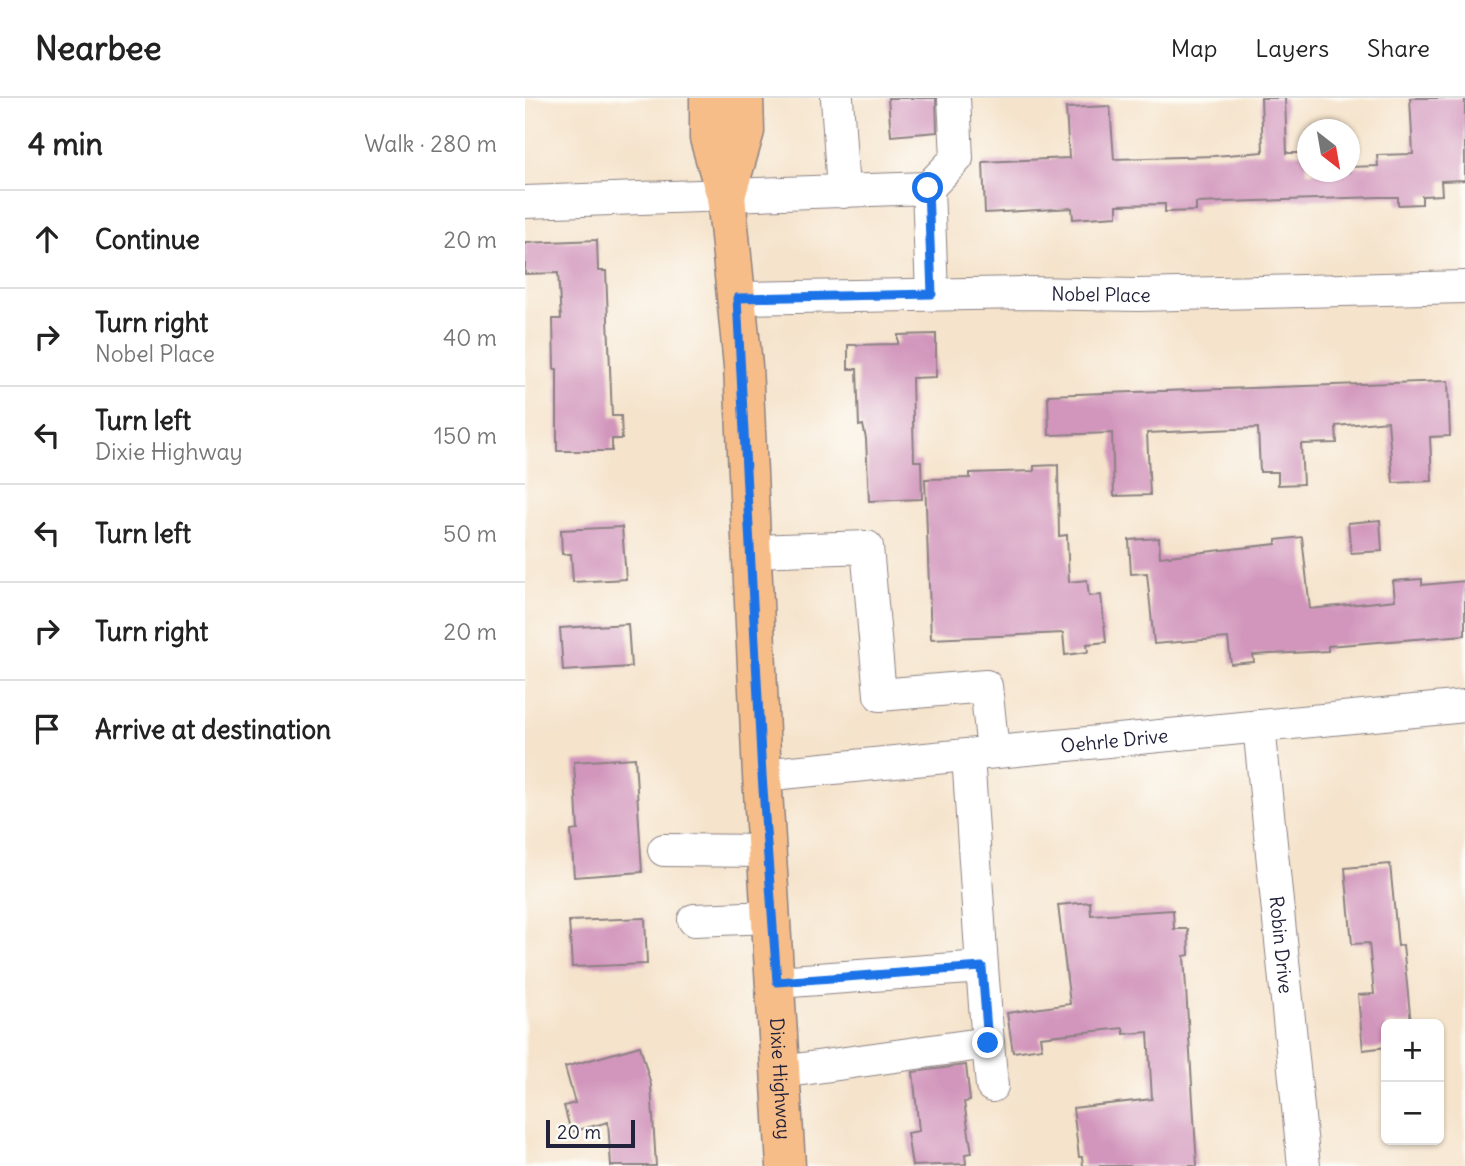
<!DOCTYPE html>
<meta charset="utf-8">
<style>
:root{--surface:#fff;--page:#f2f2f2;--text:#222;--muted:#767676;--line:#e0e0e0}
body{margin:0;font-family:Delius,sans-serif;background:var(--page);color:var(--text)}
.controls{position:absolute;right:21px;bottom:21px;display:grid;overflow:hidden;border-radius:10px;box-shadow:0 2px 5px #0004}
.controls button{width:63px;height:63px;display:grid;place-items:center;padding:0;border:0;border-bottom:2px solid var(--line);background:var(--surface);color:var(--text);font:35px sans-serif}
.compass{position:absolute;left:772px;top:21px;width:63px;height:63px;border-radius:50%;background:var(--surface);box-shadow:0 2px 5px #0004;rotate:149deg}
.scale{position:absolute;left:21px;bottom:18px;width:89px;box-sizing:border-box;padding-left:7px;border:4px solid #22223b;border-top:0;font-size:19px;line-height:24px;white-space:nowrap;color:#22223b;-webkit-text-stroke:5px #fdfcf7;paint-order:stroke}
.stop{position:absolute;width:21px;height:21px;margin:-16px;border:5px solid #1a73e8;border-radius:50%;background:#fff}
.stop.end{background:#1a73e8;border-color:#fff;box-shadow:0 2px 7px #0008}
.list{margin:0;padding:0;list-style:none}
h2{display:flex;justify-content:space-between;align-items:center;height:91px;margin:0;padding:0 28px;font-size:30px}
h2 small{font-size:23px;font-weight:400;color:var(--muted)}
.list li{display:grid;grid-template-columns:46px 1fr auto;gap:21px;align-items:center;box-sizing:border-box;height:98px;padding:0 28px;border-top:2px solid var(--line)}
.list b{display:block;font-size:26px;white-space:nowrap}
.list p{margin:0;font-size:23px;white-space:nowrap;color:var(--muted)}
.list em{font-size:23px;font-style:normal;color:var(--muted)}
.icon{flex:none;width:38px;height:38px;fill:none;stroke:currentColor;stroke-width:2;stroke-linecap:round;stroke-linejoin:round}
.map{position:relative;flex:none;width:940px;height:1068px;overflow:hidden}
header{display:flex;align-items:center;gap:42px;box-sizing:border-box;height:98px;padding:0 35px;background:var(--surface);border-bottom:2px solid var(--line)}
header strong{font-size:33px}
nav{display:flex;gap:38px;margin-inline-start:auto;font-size:24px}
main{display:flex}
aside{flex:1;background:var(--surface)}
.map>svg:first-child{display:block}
.building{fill:#d295bc}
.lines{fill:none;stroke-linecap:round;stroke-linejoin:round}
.minor-casing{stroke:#8c8283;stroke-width:34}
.major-casing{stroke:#8c8283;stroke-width:41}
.minor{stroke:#fff;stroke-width:32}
.major{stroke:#f7bd88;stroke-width:38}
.route{stroke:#1a73e8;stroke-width:9}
.labels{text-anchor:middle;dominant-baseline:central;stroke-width:5;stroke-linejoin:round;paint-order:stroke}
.street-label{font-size:19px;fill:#22223b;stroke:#fdfcf7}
</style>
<header>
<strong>Nearbee</strong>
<nav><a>Map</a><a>Layers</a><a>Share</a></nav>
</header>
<main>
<aside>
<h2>4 min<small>Walk · 280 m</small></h2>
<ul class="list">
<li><svg class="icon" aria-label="ahead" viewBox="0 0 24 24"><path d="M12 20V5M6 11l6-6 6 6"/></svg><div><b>Continue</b></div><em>20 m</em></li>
<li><svg class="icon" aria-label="right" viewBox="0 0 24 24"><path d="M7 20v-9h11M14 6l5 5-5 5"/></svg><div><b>Turn right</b><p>Nobel Place</p></div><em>40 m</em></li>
<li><svg class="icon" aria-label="left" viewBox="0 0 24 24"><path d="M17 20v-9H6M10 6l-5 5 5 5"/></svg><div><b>Turn left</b><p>Dixie Highway</p></div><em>150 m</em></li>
<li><svg class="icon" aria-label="left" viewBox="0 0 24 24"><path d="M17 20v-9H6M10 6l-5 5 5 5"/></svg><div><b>Turn left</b></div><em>50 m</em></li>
<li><svg class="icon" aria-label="right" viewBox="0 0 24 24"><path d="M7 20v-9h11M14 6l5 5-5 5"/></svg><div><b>Turn right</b></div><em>20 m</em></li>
<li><svg class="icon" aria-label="arrive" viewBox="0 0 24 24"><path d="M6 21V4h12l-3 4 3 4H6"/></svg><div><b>Arrive at destination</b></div></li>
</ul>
</aside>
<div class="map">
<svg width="940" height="1068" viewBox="0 0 940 1068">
<rect width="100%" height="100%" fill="#fdfcf7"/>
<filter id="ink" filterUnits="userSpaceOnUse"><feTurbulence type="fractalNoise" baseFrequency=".0143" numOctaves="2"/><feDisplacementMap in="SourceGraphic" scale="14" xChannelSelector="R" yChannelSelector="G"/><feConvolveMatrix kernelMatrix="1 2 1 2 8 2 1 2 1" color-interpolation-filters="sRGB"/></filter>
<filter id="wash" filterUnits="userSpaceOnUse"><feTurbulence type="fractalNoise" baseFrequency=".00686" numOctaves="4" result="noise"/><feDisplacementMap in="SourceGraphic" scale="28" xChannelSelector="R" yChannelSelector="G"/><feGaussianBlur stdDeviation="1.57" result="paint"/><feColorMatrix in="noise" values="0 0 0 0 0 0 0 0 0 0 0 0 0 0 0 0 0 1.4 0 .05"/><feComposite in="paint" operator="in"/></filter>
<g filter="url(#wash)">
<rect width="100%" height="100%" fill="#f5e3cb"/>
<g id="blocks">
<g class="building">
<path d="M363 0H411L412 34 366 38Z"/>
<path d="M736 0H760L762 55H782V74H824V69L853 68 852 57 888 56 885 0H940V82L916 83 917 97 897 98V106L873 107V99H854L671 105V113L640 114V106L592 107V118L548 121 547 110 460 115 458 64 544 60 541 10 585 8 589 61 689 58 738 54Z"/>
<path d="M72 142 73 173H81L87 318H96L97 341H87V353H32V271H29L28 221H36L33 175 0 176V145Z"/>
<path d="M411 236V279L387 280 389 363H396L397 401 344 403 341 341 338 327 334 328 332 271H323V247L373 246V237Z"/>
<path d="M923 283 925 338 905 339 907 383 868 385 863 323 811 328 812 345 776 346 778 386 753 387V374H735L733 330 622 335 625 397 589 398 587 335 524 337 523 297Z"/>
<path d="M533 367 534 438 542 437 544 484 562 482 564 498 576 497 581 544 562 546 563 554 540 557 538 535 406 541 400 381 445 380V375L509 373V368Z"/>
<path d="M855 422 857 453 826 455 823 425Z"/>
<path d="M97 429 101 481 48 484 46 456H37L36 432Z"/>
<path d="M777 439 785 511 870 502 868 483 897 481V487L940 483V537L803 548V553L728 557 729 564 706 566 703 540 629 546 622 475 606 476 604 442 634 440 635 459 751 446V442Z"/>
<path d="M103 526 106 569 38 573 35 530Z"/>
<path d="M110 660 117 774 49 779 46 733 53 732 49 664Z"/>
<path d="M865 766 873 848 878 847 886 926H861V949L838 952 833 897 849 896 844 845 827 846 820 770Z"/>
<path d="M565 804 566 817 648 812 649 831H663L664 857 659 858 672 1068H558L557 1059H554L548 1010 627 1001 623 934 599 936 598 930 515 939 517 950 488 954 482 915 545 906 533 807Z"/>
<path d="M120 820 122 866 47 869 44 823Z"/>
<path d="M115 948 126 987 131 1068H86L83 1024 46 1034 39 1008 50 1005 40 969Z"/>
<path d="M441 967 445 1003 439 1004 447 1055 440 1056 441 1066 387 1068 382 1035 394 1033 388 974Z"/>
</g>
</g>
</g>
<g filter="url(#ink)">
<use href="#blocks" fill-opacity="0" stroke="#8c8283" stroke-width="2"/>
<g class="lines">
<g class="minor-casing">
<g id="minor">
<path d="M312 0 318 94"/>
<path d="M403 90 432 60 429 0"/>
<path d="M0 104 403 90 407 196"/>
<path id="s1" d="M212 200 501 195 613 197 940 189"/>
<path d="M227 453 342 449 355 597 461 588 468 653"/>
<path id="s2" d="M734 628 779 1068"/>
<path id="s3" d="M237 677 940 608"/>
<path d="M139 752 243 753"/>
<path d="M169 822 248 819"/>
<path d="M457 869 463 945"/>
<path d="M252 884 457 869 443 657"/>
<path d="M256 974 463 945 467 988"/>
</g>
</g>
<g class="major-casing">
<g id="major">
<path id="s4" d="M184 0V40L201 98 218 268 237 677 261 1068"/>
<path d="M201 98 220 33 219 0"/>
</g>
</g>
<use href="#minor" class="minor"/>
<use href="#major" class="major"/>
</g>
</g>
<g class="lines" filter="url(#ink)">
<path class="route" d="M403 90 407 196 212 200 237 677 252 884 457 869 463 945"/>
</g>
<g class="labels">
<g class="street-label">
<text stroke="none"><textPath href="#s1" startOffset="364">Nobel Place</textPath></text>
<text stroke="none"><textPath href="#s3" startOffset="354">Oehrle Drive</textPath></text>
<text stroke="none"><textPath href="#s2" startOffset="220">Robin Drive</textPath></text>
<text stroke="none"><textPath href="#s4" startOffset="985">Dixie Highway</textPath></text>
</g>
</g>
</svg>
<div class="controls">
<button>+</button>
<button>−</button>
</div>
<svg class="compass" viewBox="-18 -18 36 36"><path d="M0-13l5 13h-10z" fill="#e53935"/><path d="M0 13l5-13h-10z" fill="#767676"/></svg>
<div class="scale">20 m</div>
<div class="stop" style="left:403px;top:90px"></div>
<div class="stop end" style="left:463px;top:945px"></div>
</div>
</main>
